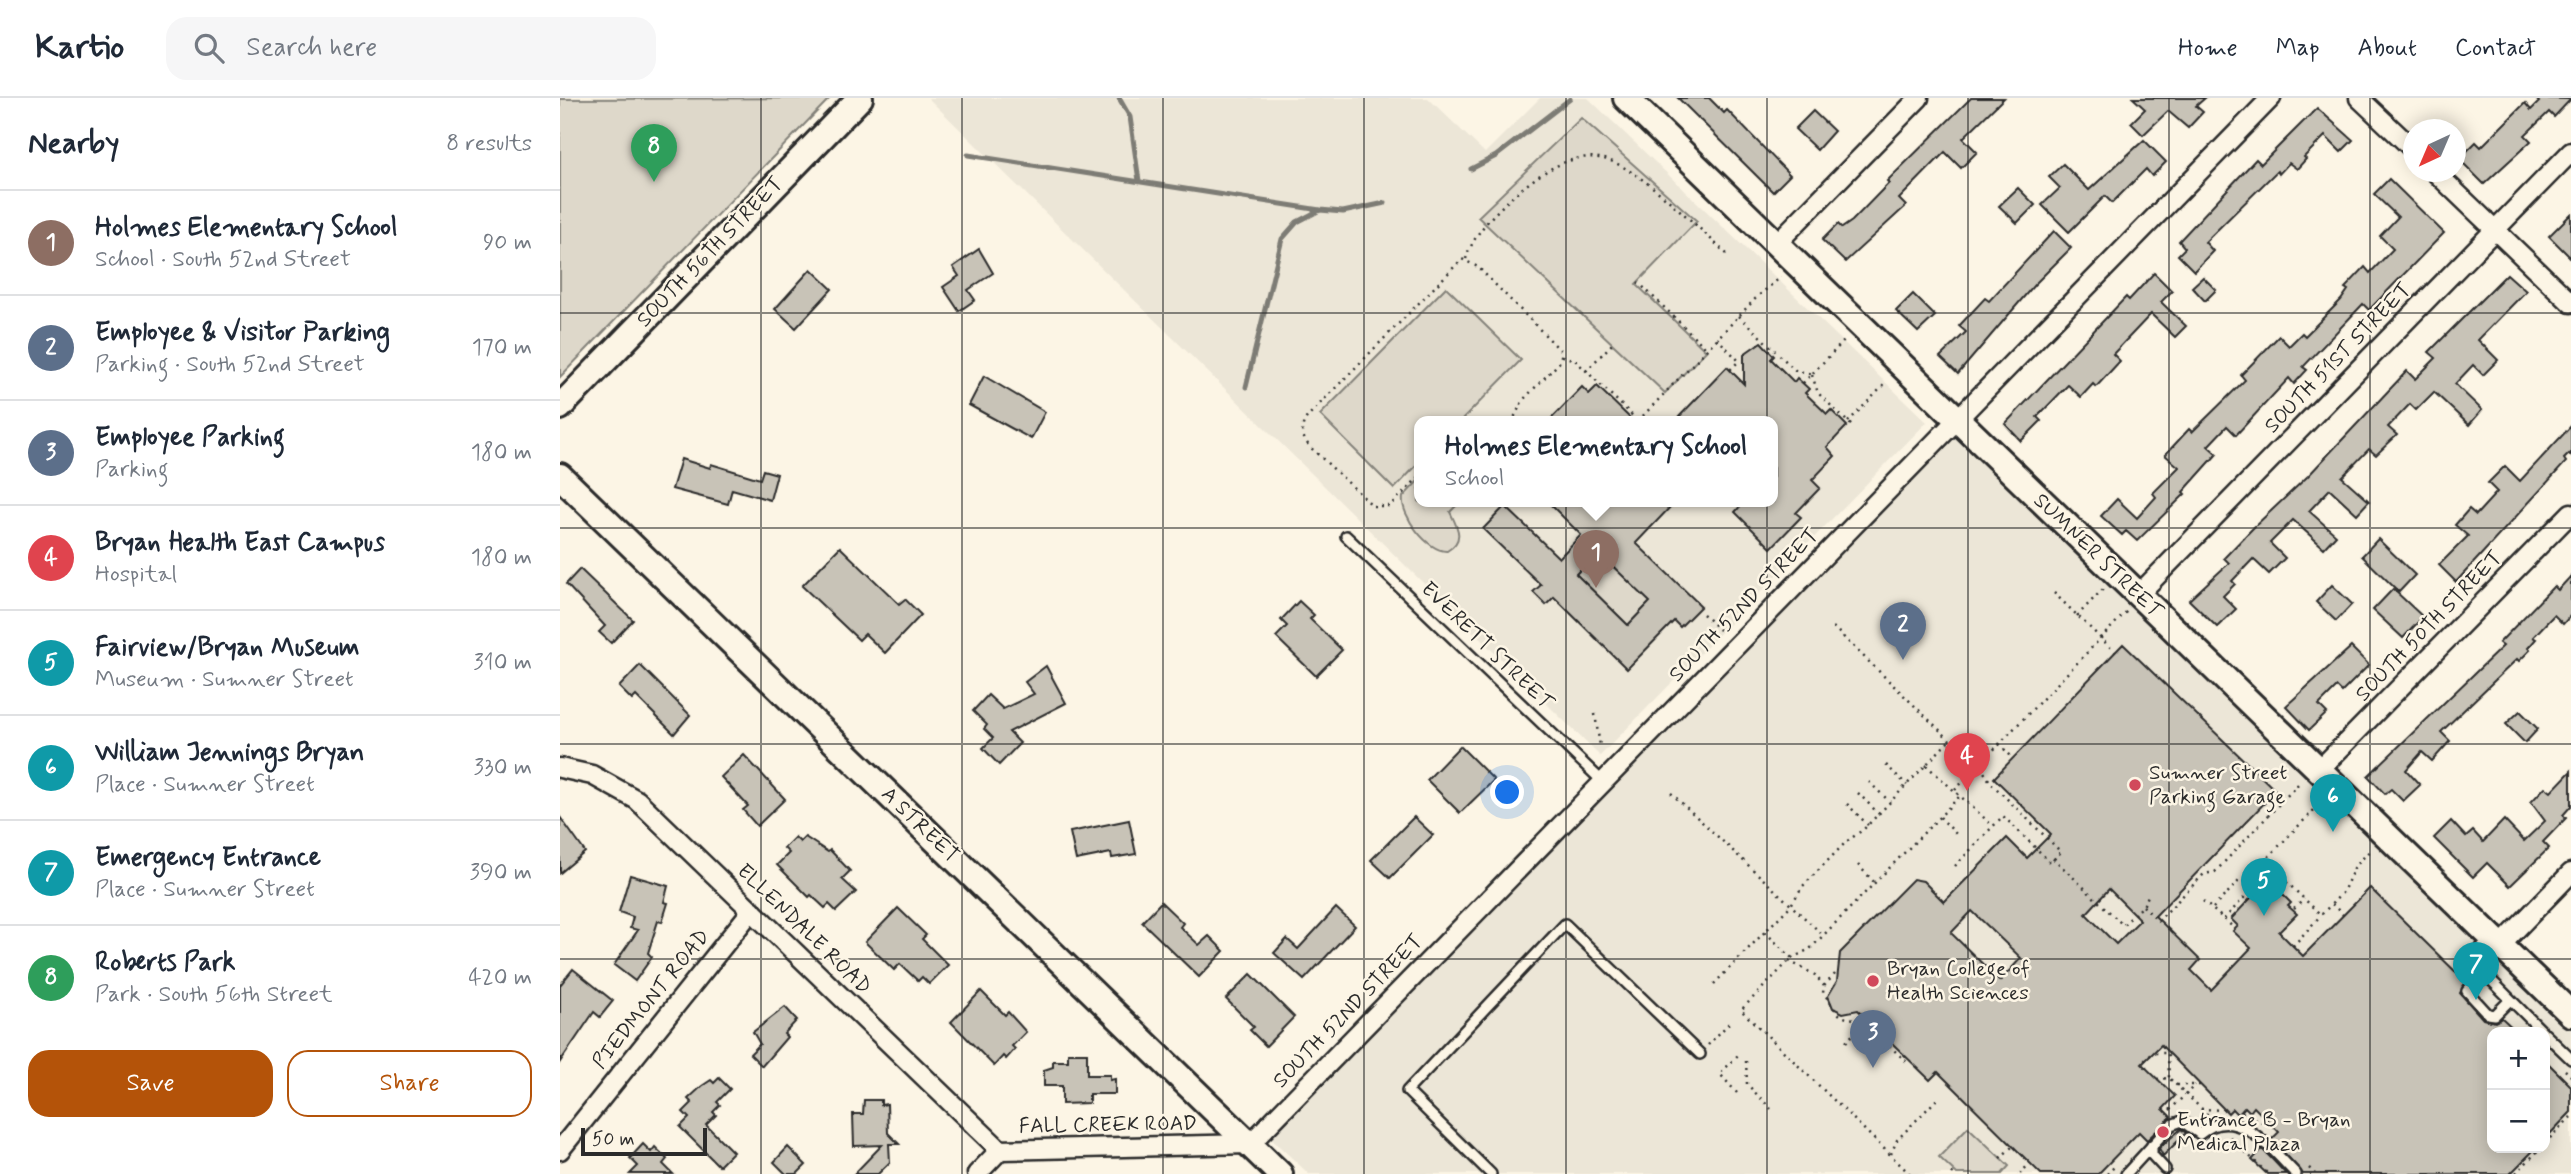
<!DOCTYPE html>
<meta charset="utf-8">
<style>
:root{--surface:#fff;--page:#f6f6f7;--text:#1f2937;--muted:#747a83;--line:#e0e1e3;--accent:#b45309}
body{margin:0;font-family:Mynerve,sans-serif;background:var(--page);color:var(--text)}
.controls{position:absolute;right:21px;bottom:21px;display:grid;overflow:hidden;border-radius:14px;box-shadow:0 4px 18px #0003}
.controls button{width:63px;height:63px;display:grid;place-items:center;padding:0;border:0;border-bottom:2px solid var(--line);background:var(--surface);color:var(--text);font:35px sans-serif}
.compass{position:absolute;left:1843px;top:21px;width:63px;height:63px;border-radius:50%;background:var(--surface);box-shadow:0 4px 18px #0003;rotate:224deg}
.scale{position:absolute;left:21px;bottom:18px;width:126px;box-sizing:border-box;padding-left:7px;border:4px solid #2b2b2b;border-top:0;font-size:19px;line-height:24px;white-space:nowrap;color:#2b2b2b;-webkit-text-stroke:5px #fcf5e5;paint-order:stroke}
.you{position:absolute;left:948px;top:695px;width:24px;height:24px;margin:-18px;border:5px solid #fff;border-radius:50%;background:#1a73e8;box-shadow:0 0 0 10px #1a73e833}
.badge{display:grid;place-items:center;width:46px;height:46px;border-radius:50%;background:var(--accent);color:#fff;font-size:23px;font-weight:700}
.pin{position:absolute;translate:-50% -58px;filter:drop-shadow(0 2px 4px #0008)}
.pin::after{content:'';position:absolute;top:37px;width:24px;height:21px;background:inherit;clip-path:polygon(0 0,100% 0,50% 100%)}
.popup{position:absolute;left:854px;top:318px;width:364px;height:91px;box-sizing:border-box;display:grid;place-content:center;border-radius:14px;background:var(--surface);filter:drop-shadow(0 2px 5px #0005);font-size:23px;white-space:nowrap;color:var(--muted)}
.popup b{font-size:26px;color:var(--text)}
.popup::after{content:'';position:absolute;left:50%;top:100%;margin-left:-14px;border:14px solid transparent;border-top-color:var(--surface)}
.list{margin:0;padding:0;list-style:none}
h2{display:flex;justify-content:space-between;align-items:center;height:91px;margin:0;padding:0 28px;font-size:30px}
h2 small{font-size:23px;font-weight:400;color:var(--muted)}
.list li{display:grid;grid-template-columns:46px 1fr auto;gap:21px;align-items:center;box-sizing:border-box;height:105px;padding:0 28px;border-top:2px solid var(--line)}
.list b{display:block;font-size:26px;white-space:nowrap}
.list p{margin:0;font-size:23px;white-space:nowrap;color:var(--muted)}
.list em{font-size:23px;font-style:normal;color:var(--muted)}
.actions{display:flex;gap:14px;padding:21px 28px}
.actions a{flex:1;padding:16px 0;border:2px solid var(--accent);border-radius:21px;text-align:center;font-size:24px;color:var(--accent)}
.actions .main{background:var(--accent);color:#fff}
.icon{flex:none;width:38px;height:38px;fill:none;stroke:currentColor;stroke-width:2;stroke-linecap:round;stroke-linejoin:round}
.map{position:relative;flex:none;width:2011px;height:1076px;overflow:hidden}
header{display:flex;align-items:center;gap:42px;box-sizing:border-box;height:98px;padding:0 35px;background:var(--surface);border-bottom:2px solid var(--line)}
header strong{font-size:33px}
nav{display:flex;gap:38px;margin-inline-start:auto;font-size:24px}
.search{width:490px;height:63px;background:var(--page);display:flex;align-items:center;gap:18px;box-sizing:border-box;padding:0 24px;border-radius:21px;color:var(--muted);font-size:26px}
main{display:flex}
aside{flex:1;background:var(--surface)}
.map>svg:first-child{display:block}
.built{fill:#ece6d7;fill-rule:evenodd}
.green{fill:#ded8ca;stroke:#84827a;stroke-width:2}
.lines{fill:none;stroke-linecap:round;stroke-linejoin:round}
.stream{stroke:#7d7b74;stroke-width:5}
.building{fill:#c8c3b7;stroke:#2b2b2b;stroke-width:2;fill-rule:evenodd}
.lane-casing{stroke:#2b2b2b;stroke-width:14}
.street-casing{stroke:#2b2b2b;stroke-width:23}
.secondary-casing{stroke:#2b2b2b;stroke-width:30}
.path{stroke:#2b2b2b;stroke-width:2.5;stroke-dasharray:2 5;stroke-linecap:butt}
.lane{stroke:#fcf5e5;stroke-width:9}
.street{stroke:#fcf5e5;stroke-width:18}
.secondary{stroke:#fcf5e5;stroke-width:24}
.grid{fill:none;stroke:#2b2b2b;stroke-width:2;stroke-opacity:0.55}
.poi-dot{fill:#d1495b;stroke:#fcf5e5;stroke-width:2.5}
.labels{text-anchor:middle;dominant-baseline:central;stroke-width:5;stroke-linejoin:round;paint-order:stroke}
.street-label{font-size:21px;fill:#2b2b2b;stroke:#fcf5e5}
.poi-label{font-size:21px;fill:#2b2b2b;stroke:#fcf5e5;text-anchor:start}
</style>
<header>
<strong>Kartio</strong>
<div class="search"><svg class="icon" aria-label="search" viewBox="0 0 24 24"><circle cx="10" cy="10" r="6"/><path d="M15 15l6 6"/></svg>Search here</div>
<nav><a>Home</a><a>Map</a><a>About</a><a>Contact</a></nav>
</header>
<main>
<aside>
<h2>Nearby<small>8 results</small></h2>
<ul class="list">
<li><span class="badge" style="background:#8d6e63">1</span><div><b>Holmes Elementary School</b><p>School · South 52nd Street</p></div><em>90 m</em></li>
<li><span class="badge" style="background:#5c6f8a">2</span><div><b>Employee &amp; Visitor Parking</b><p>Parking · South 52nd Street</p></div><em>170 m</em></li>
<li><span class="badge" style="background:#5c6f8a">3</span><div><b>Employee Parking</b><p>Parking</p></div><em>180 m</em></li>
<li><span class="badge" style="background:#e0444e">4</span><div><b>Bryan Health East Campus</b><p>Hospital</p></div><em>180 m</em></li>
<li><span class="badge" style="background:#0f9aa8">5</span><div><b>Fairview/Bryan Museum</b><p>Museum · Sumner Street</p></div><em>310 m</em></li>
<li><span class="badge" style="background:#0f9aa8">6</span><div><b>William Jennings Bryan</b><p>Place · Sumner Street</p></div><em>330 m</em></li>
<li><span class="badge" style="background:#0f9aa8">7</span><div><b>Emergency Entrance</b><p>Place · Sumner Street</p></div><em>390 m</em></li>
<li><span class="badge" style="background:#2e9e5b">8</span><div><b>Roberts Park</b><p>Park · South 56th Street</p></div><em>420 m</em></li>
</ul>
<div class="actions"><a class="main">Save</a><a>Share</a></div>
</aside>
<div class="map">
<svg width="2011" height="1076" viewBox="0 0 2011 1076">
<rect width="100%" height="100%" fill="#fcf5e5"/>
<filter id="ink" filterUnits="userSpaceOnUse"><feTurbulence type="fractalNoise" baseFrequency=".0143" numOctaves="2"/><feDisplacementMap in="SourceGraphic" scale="14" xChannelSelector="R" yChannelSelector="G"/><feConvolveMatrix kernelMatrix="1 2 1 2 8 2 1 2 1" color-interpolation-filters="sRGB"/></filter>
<g filter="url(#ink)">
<g class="built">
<path d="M368 0H868L925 55 980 0H1028L1367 324 1040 658ZM859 324H1213V404H859Z"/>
<path d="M1397 321 2011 916V1076H749L703 1033ZM1932 934H1985V1050H1932Z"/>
</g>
<g class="green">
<path d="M270 0 0 279V1Z"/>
<path d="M1021 20 1137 123 1076 186 1146 253 1105 295 918 119Z"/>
<path d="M886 189 961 262 900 324H859V365L834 391 760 317Z"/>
<path d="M859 382V404H900L890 414C898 430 905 442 887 453 868 454 840 417 843 399Z"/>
<path d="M1038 454 1090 504 1068 527 1016 476Z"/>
<path d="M1408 1029 1449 1068 1442 1076H1397L1379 1059Z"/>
</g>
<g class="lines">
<g class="stream">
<path d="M559 0 570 19 579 83"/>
<path d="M408 57 760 112 783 114 825 105"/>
<path d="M911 71 936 58 1010 1"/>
<path d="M686 289 722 141 737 124 760 112"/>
</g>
</g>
<g class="building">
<path d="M1118 0H1149L1164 15 1167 12 1230 77 1213 94Z"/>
<path d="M1411 0H1444L1403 40 1417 54 1401 70 1385 54 1339 101 1346 108 1285 164 1262 142 1278 126 1282 130 1292 123 1329 85 1327 83Z"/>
<path d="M1573 0H1645L1636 8 1643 14 1628 30 1608 13 1583 37 1571 25 1585 11Z"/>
<path d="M1975 0 2011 1 1994 19 1989 14 1965 37 1971 43 1924 86 1899 61 1916 44 1921 49 1965 5 1971 12 1979 4Z"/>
<path d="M1757 10 1793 42 1781 54 1765 38 1744 59 1746 61 1737 71 1729 65 1719 76 1717 73 1645 144 1653 153 1634 173 1618 157 1625 150 1619 143 1696 61 1701 66Z"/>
<path d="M1253 13 1274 33 1257 52 1235 31Z"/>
<path d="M1584 42 1606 64 1592 78 1586 71 1552 105 1545 98 1509 134 1482 107 1500 90 1489 79 1503 66 1529 92Z"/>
<path d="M1829 81 1884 135 1809 212 1803 206 1743 269 1747 272 1734 286 1729 280 1676 337 1667 328 1648 348 1657 356 1623 394 1625 396 1577 443 1566 433 1562 437 1541 418 1557 401 1577 420 1596 399 1593 395 1619 369 1605 357 1629 331 1632 334 1685 282 1681 277 1719 238 1729 248 1742 235 1745 238 1781 202 1788 192 1785 190 1805 169 1810 175 1833 151 1820 138 1838 119 1814 96Z"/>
<path d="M1458 90 1475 107 1457 125 1439 108Z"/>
<path d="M2011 116V160L1989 138Z"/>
<path d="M1494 133 1511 150 1474 187 1398 276 1380 259 1406 234 1399 228 1425 200 1429 203Z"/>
<path d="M419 151 433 175 408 192 415 202 399 213 383 189 399 178 393 169Z"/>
<path d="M251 171 272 191 236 230 215 211Z"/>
<path d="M1594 175 1612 193 1601 204 1626 228 1615 239 1591 216 1553 256 1560 263 1536 289 1533 286 1521 299 1508 287 1477 319 1481 323 1461 343 1445 326 1566 199 1569 202Z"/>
<path d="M1947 176 1966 193 1918 242 1938 262 1923 277 1913 267 1895 286 1922 312 1909 327 1874 294 1856 312 1850 306 1828 329 1837 337 1816 357 1809 351 1782 379 1809 403 1797 416 1770 391 1749 413 1776 437 1764 450 1733 422 1710 445 1725 460 1709 476 1693 461 1672 483 1675 486 1663 498 1676 511 1657 529 1629 502 1669 465 1664 460 1693 430 1748 378 1847 273 1855 281 1876 260 1869 254Z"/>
<path d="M1643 179 1656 192 1645 203 1632 189Z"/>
<path d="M1353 196 1375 218 1358 234 1336 213Z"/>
<path d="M1201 244 1214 258 1211 261 1234 284 1237 280 1249 291 1245 295 1267 316 1271 312 1287 328 1267 349 1275 358 1252 382 1260 390 1236 415 1241 419 1211 450 1175 414 1184 404H1213V324H1114L1167 269 1184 286V256Z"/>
<path d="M424 278 485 314 471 341 409 307Z"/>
<path d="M1037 288 1074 324H988L1022 289 1029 296Z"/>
<path d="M2011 328V358L2009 356 2004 361 2006 364 1896 484 1879 467 1908 438 1895 427 1909 411 1916 417 1937 394 1928 385 1945 368 1960 383Z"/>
<path d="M121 361 150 370 151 366 200 381 203 372 217 376 210 402 172 391 168 406 112 391Z"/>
<path d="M988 404H1115L1076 445 1141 508 1120 529 1114 523 1067 571 994 499 986 507 973 494 981 487 923 431 945 408 999 460 1021 437ZM1038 454 1090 504 1068 527 1016 476Z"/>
<path d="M1818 441 1855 477 1839 494 1802 458Z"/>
<path d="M280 449 339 506 345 501 361 517 325 555 305 536 299 542 242 488Z"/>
<path d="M20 471 73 522 51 545 39 534 45 528 6 486Z"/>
<path d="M2011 478V517L2003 526 1994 517 1973 539 1976 541 1968 550 1970 552 1959 563 1957 561 1881 634 1890 643 1872 663 1862 654 1846 672 1860 687 1843 703 1831 691 1825 696 1808 678 1943 548 1939 545 1994 488 1998 492Z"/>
<path d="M1772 487 1792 506 1776 523 1756 504Z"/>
<path d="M1833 491 1863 519 1843 540 1813 512Z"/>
<path d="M739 503 754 517 750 521 782 552 756 578 716 539 727 528 721 522Z"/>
<path d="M1563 546 1716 693 1595 818 1640 862 1631 872 1651 892 1691 850 1673 833 1678 828 1671 821 1704 786 1714 795 1717 791 1731 805 1728 808 1737 816 1719 834 1743 858 1810 790 1906 884 1900 895 1923 921 1935 924 1942 920 1957 934H1932V1050H1976L1950 1076H1743L1712 1041 1719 1034 1694 1009 1690 1014 1685 1009 1678 1017 1672 1011 1668 1015 1601 947 1582 966 1615 998 1603 1011 1611 1019 1587 1042 1579 1034 1538 1076H1481L1378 974 1370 982 1298 912 1283 915 1273 910 1268 898 1277 883 1280 855 1353 781 1363 783 1384 804 1447 740 1467 760 1491 736 1434 680ZM1549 791 1580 822 1556 846 1526 816ZM1412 813 1461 860 1440 883 1391 835Z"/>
<path d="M1791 549 1809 567 1782 594 1777 589 1759 607 1767 615 1749 632 1726 608Z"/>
<path d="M80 567 130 617 114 636 76 598 72 602 59 589Z"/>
<path d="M486 568 506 605 449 634 460 645 439 667 423 650 433 640 424 631 427 627 413 613 428 597 443 611 474 596 465 584Z"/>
<path d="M1960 613 1978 631 1965 645 1946 626Z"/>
<path d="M900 648 934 682 900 715 867 682Z"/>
<path d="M184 657 225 701 197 728 183 712 188 708 161 679Z"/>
<path d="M2011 673V708L2003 717 2006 720 1983 744 1989 750 1950 788 1927 765 1913 779 1874 740 1891 723 1906 739 1913 733 1923 744 1944 722 1964 743 1985 723 1971 704 1985 689 1991 694Z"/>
<path d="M0 719 25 754 0 775Z"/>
<path d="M854 719 873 737 830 780 811 762Z"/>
<path d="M569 722 576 756 552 760 551 755 516 762 510 734Z"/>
<path d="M235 739 240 744 245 739 268 754 270 752 290 773 282 781 296 794 276 813 269 806 265 810 251 797 249 799 217 767 229 755 224 750Z"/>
<path d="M70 777 108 788 104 804 108 805 102 824 98 823 88 855 92 859 75 883 54 867 78 832 70 830 73 819 59 814Z"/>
<path d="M601 804 623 825 620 829 639 847 649 838 664 853 639 879 582 824Z"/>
<path d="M338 810 366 837 362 841 388 867 369 886 362 879 358 883 340 866 334 872 305 844Z"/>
<path d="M776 810 795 828 744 882 714 855 727 841 738 851Z"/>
<path d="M13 871 53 903 40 919 34 914 0 964V887Z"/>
<path d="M691 876 734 919 706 948 690 932 694 929 666 901Z"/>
<path d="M421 893 445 917 448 914 466 934 452 948 455 951 446 961 443 958 434 968 391 924Z"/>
<path d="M225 909 237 922 224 936 227 939 202 968 190 956 200 946 193 934Z"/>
<path d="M508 955H527V977H550V982L555 981V996H529V1005L502 1006V988H484V972L493 969V963H508Z"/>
<path d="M1985 962 2011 988V1014L1985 1041Z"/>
<path d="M159 980 170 991 157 1004 160 1007 153 1014 156 1017 146 1027 173 1054 159 1068 120 1029 129 1020 123 1014 132 1005 128 1001 142 988 151 982 154 985Z"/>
<path d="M304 1002H321V1007L327 1006 328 1035 339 1046H329L330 1064 318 1076H294L322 1047 294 1048 293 1016H303Z"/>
<path d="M1621 1031 1626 1035 1603 1058 1599 1050Z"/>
<path d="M83 1046 91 1054 95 1049 107 1061 103 1066 113 1076H70L78 1068 70 1060Z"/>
<path d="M228 1049 246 1067 237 1076H226L214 1064Z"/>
<path d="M1702 1051 1711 1060 1726 1076H1707L1692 1062Z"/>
</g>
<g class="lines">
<g class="lane-casing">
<g id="lane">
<path d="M786 438 1043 684"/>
<path d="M1931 839 1918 853V869L1983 934"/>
<path d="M1923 875 1907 893 1928 916 1935 917 1950 902"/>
<path d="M1985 936 2011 961"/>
<path d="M1592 1047V1057L1605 1071"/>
<path d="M931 1076 847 993 1005 826 1140 956"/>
<path d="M1566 1076 1611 1027 1622 1023 1640 1036C1676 1004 1712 1052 1736 1076"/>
</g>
</g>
<g class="street-casing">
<g id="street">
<path d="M1799 0 1854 52"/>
<path d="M1875 74 2011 205"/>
<path d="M1216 146 1359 0"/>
<path d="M1578 497 2011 54"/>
<path d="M0 670 32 677 77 702 440 1052"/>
<path d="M1759 672 2011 415"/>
<path d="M1940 848 2011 775"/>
<path d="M0 1052 192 812"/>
<path d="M417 1076 440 1052 690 1046 1711 0"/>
</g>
</g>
<g class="secondary-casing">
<g id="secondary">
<path d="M1066 0 2011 916"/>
<path d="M0 309 300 0"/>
<path d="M0 378 720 1076"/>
</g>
</g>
<g class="path">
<path d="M906 161C914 134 937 112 958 94 980 75 1010 55 1040 60 1077 66 1140 132 1168 157"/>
<path d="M1078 184 1147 251"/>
<path d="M1179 218 1235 272 1252 276"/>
<path d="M1157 240 1179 263 1170 272"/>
<path d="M1002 258 1015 262 1078 323"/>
<path d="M1026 273 1053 245"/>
<path d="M1252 277 1258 295 1292 328"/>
<path d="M1243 285 1285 242"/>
<path d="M1078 323 1198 198 1221 179"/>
<path d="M1288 324 1327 284"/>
<path d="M859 379 830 408H813L750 349C741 338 739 330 748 318L902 161 918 169 1002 254 999 265 963 302 952 324"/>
<path d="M1494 495 1555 554"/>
<path d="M1143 516 1159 532"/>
<path d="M1517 518 1544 490"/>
<path d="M1273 529 1390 642 1419 666 1431 685 1501 754 1494 761"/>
<path d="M1035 616 1040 648"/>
<path d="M1439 646 1453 660"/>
<path d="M1326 667 1347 687"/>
<path d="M1366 667 1433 728"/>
<path d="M1309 684 1330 704"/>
<path d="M1395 692 1567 513"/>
<path d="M1111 695 1264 838"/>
<path d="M1298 695 1319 716"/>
<path d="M1287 706 1308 727"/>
<path d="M1380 719 1398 738"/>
<path d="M1705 763 1717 775"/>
<path d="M1298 767 1315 785"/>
<path d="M1395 768 1443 718 1491 765 1494 761 1563 827 1583 808 1589 796"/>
<path d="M1643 803 1674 830"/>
<path d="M1772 806 1783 817"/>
<path d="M1583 808 1598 823 1644 776 1655 774 1740 684"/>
<path d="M1653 810 1679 783 1686 782 1757 709 1765 707"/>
<path d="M1734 811 1744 801"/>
<path d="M1664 821 1699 784 1717 775 1761 817 1783 794 1794 770 1812 750"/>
<path d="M1205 834 1232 860"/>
<path d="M1733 848 1761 817"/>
<path d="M1229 863 1255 877 1264 888"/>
<path d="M1275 876 1264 888 1263 895C1275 908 1276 924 1299 920L1349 966"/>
<path d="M1154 886 1231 807 1242 789 1286 744 1304 731 1390 642"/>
<path d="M1286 944 1304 925"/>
<path d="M1148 947 1172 922"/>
<path d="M1186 963 1187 986 1211 1011"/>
<path d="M1586 970 1585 962 1593 955H1608L1609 980"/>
<path d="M2005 972 2011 978"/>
<path d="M1597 981 1609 980 1648 1017"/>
<path d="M1617 987H1640"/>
<path d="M1177 995 1160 976 1179 956"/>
<path d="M1641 1011 1665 1012"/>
<path d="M1610 1012 1635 987"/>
<path d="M1682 1014 1701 1024"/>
<path d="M1670 1039 1708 1076"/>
<path d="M1985 1045 2011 1019"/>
<path d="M1331 1056 1337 1042 1380 998"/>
<path d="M1440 1060 1453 1048"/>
<path d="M1749 1070 1755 1076"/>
<path d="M1956 1075 1981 1050"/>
<path d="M1350 1076 1181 912 1232 860 1250 851 1400 698"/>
<path d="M1392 1076 1394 1073"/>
<path d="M1460 1076 1470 1065"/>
<path d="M1547 1076 1554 1069"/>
</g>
<use href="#lane" class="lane"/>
<use href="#street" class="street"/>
<use href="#secondary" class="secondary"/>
</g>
</g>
<path class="grid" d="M201 0V1076M402 0V1076M603 0V1076M804 0V1076M1006 0V1076M1207 0V1076M1408 0V1076M1609 0V1076M1810 0V1076M0 215H2011M0 430H2011M0 646H2011M0 861H2011"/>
<g class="poi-dot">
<circle cx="1575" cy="687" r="7"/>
<circle cx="1313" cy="883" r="7"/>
<circle cx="1603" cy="1034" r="7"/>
</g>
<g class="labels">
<g class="street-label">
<text transform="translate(150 154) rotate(-46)">SOUTH 56TH STREET</text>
<text transform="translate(1778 260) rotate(-46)">SOUTH 51ST STREET</text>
<text transform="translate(1538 458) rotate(44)">SUMNER STREET</text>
<text transform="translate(1184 507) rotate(-46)">SOUTH 52ND STREET</text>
<text transform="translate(1869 528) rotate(-46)">SOUTH 50TH STREET</text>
<text transform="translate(927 548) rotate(44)">EVERETT STREET</text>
<text transform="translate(360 727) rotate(44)">A STREET</text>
<text transform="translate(244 831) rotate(44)">ELLENDALE ROAD</text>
<text transform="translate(91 901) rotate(-51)">PIEDMONT ROAD</text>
<text transform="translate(788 913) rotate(-46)">SOUTH 52ND STREET</text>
<text transform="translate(548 1027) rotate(-1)">FALL CREEK ROAD</text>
</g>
<g class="poi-label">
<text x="1589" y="675">Sumner Street<tspan x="1589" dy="24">Parking Garage</tspan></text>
<text x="1327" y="871">Bryan College of<tspan x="1327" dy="24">Health Sciences</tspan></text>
<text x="1617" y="1022">Entrance B - Bryan<tspan x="1617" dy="24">Medical Plaza</tspan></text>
</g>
</g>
</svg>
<div class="controls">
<button>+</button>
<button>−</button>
</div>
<svg class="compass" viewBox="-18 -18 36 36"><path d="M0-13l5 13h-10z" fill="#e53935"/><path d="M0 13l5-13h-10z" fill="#747a83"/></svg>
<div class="scale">50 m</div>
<div class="you"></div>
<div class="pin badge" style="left:1036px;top:490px;background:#8d6e63">1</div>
<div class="popup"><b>Holmes Elementary School</b>School</div>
<div class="pin badge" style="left:1343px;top:562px;background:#5c6f8a">2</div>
<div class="pin badge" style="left:1313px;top:970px;background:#5c6f8a">3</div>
<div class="pin badge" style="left:1407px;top:693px;background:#e0444e">4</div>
<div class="pin badge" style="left:1704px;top:818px;background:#0f9aa8">5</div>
<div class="pin badge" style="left:1773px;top:734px;background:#0f9aa8">6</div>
<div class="pin badge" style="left:1916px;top:902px;background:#0f9aa8">7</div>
<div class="pin badge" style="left:94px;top:84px;background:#2e9e5b">8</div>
</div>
</main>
